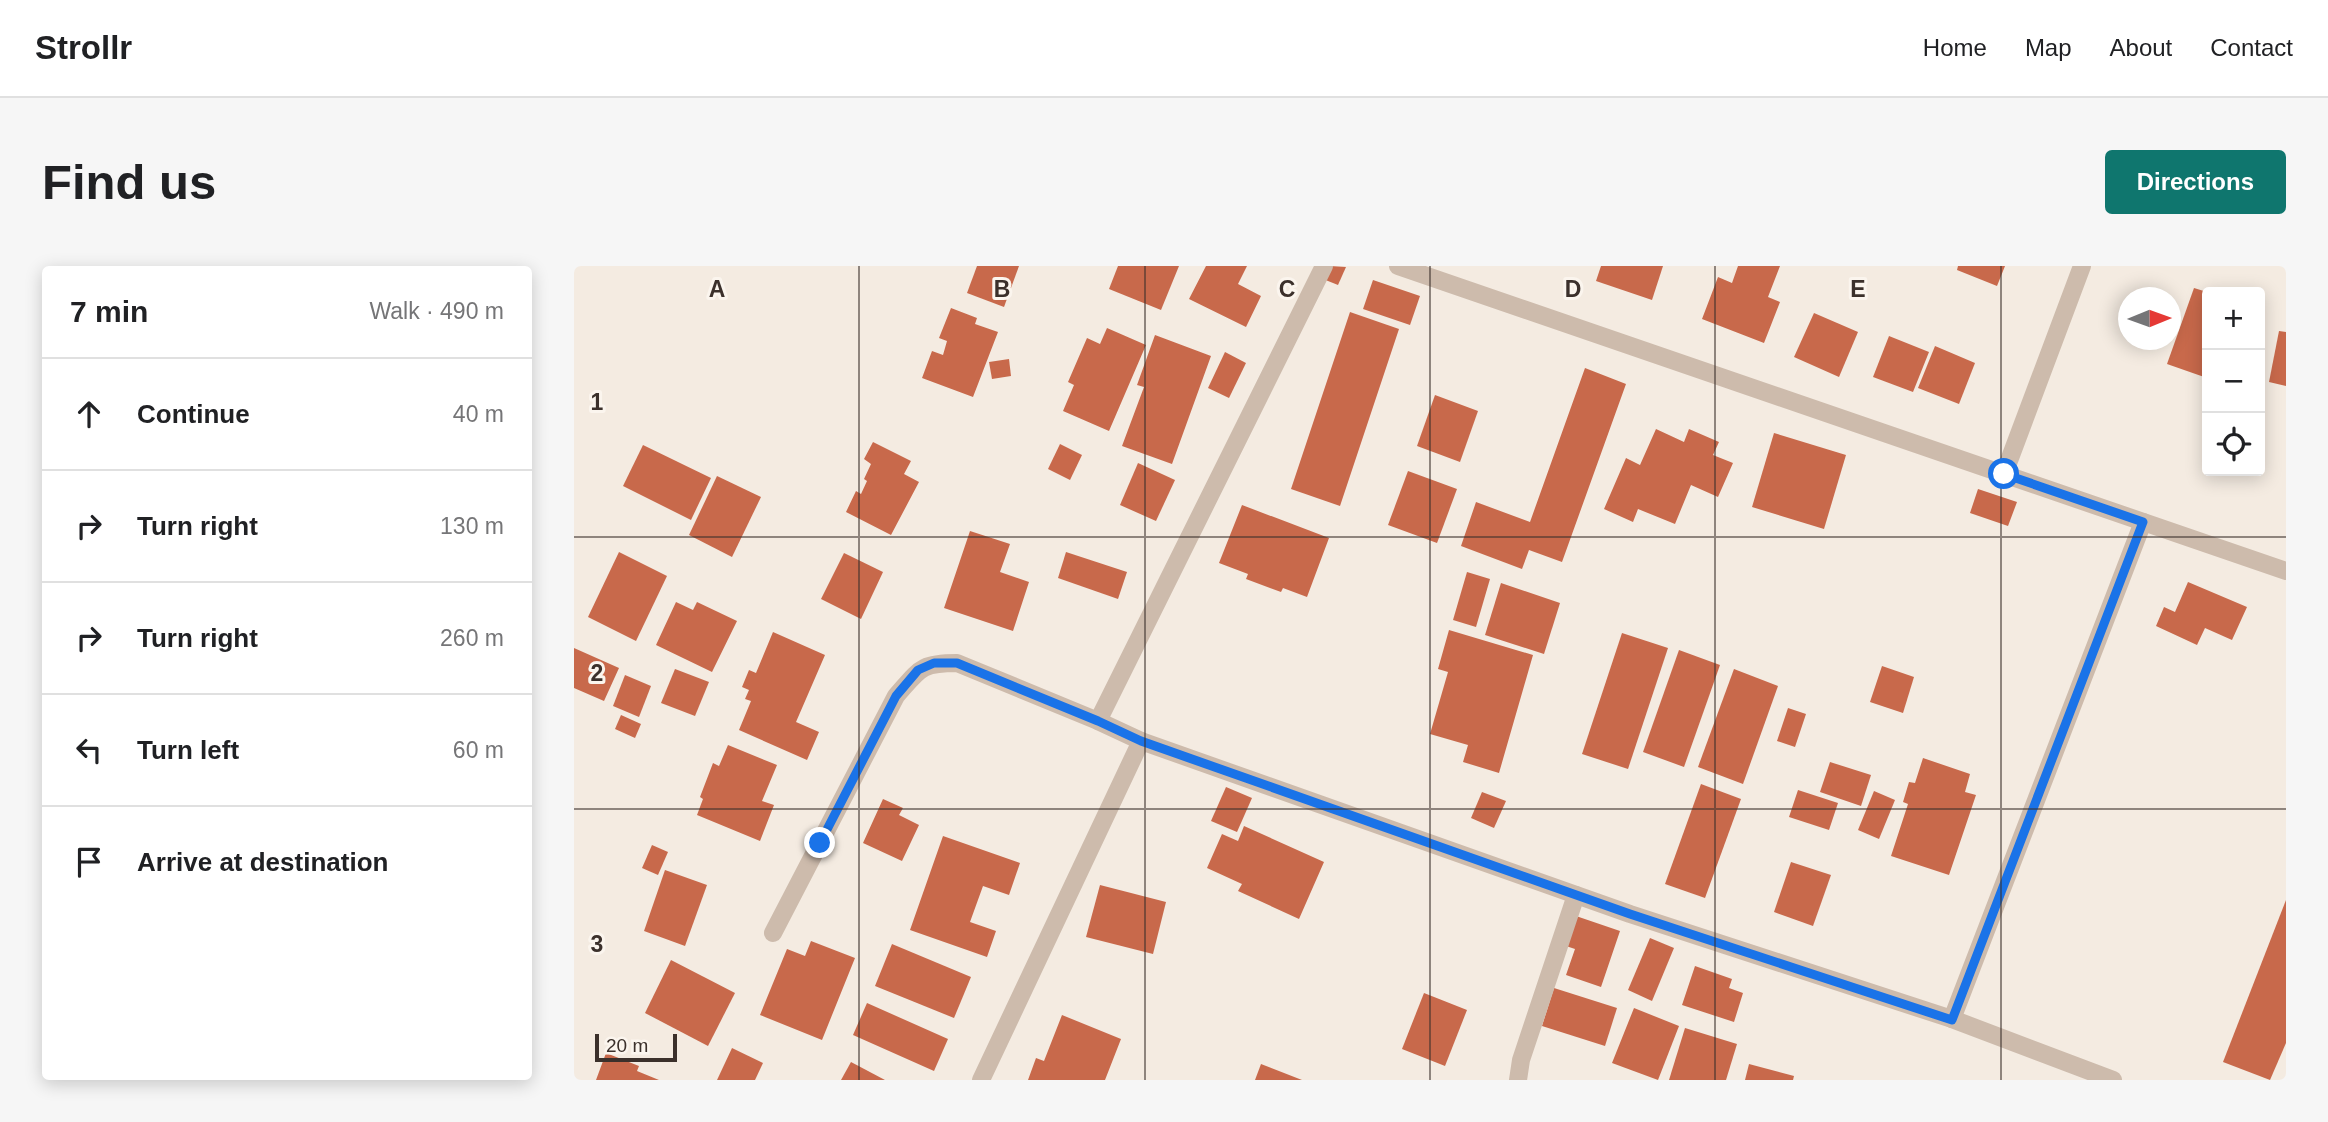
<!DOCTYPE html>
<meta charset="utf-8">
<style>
:root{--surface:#fff;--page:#f6f6f6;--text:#202124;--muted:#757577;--line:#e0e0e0;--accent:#0f766e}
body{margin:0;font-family:Helvetica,sans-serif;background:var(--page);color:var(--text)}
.controls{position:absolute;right:21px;top:21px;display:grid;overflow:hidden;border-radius:7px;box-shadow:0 4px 18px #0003}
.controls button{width:63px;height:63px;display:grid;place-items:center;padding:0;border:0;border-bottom:2px solid var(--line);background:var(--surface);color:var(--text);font:35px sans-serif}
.compass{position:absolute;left:1544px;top:21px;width:63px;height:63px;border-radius:50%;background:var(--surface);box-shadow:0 4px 18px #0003;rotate:89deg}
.scale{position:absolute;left:21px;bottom:18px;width:82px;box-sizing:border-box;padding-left:7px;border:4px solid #3b302b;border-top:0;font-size:19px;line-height:24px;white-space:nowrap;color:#3b302b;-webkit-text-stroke:5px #fbf5ee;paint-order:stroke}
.stop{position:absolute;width:21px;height:21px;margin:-16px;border:5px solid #1a73e8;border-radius:50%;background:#fff}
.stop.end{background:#1a73e8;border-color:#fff;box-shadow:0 2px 7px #0008}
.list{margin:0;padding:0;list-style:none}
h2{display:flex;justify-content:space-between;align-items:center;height:91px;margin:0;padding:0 28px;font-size:30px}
h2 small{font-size:23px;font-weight:400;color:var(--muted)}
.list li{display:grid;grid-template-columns:46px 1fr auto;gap:21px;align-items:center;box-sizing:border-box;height:112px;padding:0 28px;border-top:2px solid var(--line)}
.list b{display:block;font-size:26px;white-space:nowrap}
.list em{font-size:23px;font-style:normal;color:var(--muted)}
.icon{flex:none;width:38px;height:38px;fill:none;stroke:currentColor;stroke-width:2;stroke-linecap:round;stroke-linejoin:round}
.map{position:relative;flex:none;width:1712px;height:814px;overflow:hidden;border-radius:7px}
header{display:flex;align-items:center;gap:42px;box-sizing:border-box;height:98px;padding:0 35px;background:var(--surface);border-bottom:2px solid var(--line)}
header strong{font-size:33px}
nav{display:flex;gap:38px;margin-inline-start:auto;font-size:24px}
.intro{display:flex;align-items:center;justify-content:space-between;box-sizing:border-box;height:168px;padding:0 42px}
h1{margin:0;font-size:49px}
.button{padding:18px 32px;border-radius:7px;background:var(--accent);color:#fff;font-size:24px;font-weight:700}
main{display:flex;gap:42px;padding:0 42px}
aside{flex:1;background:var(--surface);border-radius:7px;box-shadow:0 4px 18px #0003}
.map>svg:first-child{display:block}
.building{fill:#c8694b}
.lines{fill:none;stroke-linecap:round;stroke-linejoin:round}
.minor{stroke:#cdbbac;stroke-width:18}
.route{stroke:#1a73e8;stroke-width:9}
.grid{fill:none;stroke:#3b302b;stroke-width:2;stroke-opacity:0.55}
.grid-label{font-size:23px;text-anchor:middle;font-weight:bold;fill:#3b302b;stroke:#fbf5ee;stroke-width:6;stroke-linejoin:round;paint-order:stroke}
</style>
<header>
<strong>Strollr</strong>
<nav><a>Home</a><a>Map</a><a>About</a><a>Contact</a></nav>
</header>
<div class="intro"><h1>Find us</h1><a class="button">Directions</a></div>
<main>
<aside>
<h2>7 min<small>Walk · 490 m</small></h2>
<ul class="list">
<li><svg class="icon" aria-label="ahead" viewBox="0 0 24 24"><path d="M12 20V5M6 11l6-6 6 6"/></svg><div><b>Continue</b></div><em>40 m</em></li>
<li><svg class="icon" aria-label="right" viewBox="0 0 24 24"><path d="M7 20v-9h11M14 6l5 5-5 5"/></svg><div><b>Turn right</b></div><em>130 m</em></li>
<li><svg class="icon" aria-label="right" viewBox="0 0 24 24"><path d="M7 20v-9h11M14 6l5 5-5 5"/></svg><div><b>Turn right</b></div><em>260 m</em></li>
<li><svg class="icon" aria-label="left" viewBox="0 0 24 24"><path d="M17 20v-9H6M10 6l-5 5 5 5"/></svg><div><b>Turn left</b></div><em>60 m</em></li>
<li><svg class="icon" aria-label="arrive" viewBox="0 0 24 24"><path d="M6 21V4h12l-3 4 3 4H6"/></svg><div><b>Arrive at destination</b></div></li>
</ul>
</aside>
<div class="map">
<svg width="1712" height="814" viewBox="0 0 1712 814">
<rect width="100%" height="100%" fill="#f4ebe1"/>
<g class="building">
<path d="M403 0H445L430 41 393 27Z"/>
<path d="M544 0H605L587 44 535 23Z"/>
<path d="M632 0H673L664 18 687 30 672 61 615 33Z"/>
<path d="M756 0 772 1 764 19 749 13Z"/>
<path d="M1027 0H1089L1078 34 1022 15Z"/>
<path d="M1164 0H1206L1194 31 1206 36 1190 77 1128 53 1144 11 1158 17Z"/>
<path d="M1384 0H1431L1423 20 1383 4Z"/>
<path d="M799 14 846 30 836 59 789 43Z"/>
<path d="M1620 22 1633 26V112L1593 98Z"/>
<path d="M377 42 403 52 401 58 424 66 399 131 348 112 358 85 369 89 373 75 365 72Z"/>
<path d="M776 46 825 63 766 240 717 223Z"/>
<path d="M1240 47 1284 66 1265 111 1220 91Z"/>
<path d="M533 62 572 79 535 165 489 145 500 119 494 116 513 72 526 78Z"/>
<path d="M1705 65 1712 66V120L1695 116Z"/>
<path d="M581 69 637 90 598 198 548 180 570 121 563 119Z"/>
<path d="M1315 70 1355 86 1339 126 1299 111Z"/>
<path d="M1361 80 1401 97 1385 138 1344 122Z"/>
<path d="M651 86 672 97 655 132 634 122Z"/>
<path d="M435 93 437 110 418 113 415 96Z"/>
<path d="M1011 102 1052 118 988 296 955 284 948 303 887 280 902 236 956 256Z"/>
<path d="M861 129 904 145 886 196 843 180Z"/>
<path d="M1082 163 1110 176 1115 163 1145 176 1139 189 1159 197 1144 231 1117 219 1101 258 1064 243 1059 256 1030 243 1052 192 1066 199Z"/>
<path d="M1200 167 1272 189 1250 263 1178 241Z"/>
<path d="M299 176 337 195 330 208 345 216 317 269 272 246 282 225 287 228 293 215 290 213 297 198 290 193Z"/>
<path d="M486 178 508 189 496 214 474 203Z"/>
<path d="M69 179 137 212 117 254 49 220Z"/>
<path d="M564 197 601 214 582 255 546 239Z"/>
<path d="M834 205 883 223 863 277 814 259Z"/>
<path d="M143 210 187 231 158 291 115 269Z"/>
<path d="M1404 223 1443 236 1434 260 1396 247Z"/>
<path d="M668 239 755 272 733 331 709 322 707 326 672 313 674 308 645 297Z"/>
<path d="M396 265 436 278 426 306 455 316 439 365 370 342Z"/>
<path d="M45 286 93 310 62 375 14 351Z"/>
<path d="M492 286 553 306 544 333 484 312Z"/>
<path d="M270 287 309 306 287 353 247 333Z"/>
<path d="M893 306 916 313 902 361 879 354Z"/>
<path d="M1614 316 1673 341 1658 374 1631 362 1623 379 1582 360 1590 341 1601 346Z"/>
<path d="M927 317 986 337 970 388 911 369Z"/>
<path d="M102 336 119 344 123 336 163 355 138 406 82 379Z"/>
<path d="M875 364 959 389 925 507 889 496 894 479 856 468 874 406 864 403Z"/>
<path d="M199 366 251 389 222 456 245 466 233 494 165 464 177 435 171 433 175 424 168 421 175 404 182 407Z"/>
<path d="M1048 367 1094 382 1054 503 1008 488Z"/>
<path d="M0 382 45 402 30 435 0 422Z"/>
<path d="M1105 384 1146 399 1110 501 1069 486Z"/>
<path d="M1308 400 1340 411 1329 447 1296 436Z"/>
<path d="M101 403 135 416 121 450 87 437Z"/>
<path d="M1160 403 1204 420 1169 518 1124 501Z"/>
<path d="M51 409 77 420 65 451 39 440Z"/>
<path d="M1214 442 1232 448 1221 481 1203 475Z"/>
<path d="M47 449 67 458 61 472 41 463Z"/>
<path d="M154 479 203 499 188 535 200 539 186 575 123 549 129 533 126 531 139 497 145 500Z"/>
<path d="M1349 492 1396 508 1391 526 1402 529 1375 609 1317 590 1334 538 1329 536 1335 516 1341 517Z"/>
<path d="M1256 496 1297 509 1287 540 1246 526Z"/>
<path d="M1127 518 1167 533 1131 632 1091 618Z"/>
<path d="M652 521 678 532 663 566 637 555Z"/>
<path d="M1224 524 1264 537 1255 564 1215 551Z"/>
<path d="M1300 525 1321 534 1305 573 1284 564Z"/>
<path d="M908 526 932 535 920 562 897 552Z"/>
<path d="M309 533 329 542 325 549 345 559 328 595 289 577Z"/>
<path d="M670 560 750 596 725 653 664 625 668 618 633 602 648 568 664 575Z"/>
<path d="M369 570 446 597 435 629 409 620 396 656 422 665 413 691 336 664Z"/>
<path d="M78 579 94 586 84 609 68 602Z"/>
<path d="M1217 596 1257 609 1239 660 1200 646Z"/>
<path d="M91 604 133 619 111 680 70 665Z"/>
<path d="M526 619 592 636 579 688 512 671Z"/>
<path d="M1712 634V777L1696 814 1649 796Z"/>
<path d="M1002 650 1046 665 1027 721 992 709 1001 683 992 680Z"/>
<path d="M1076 672 1100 682 1078 735 1054 724Z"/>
<path d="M237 675 281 692 248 774 186 749 213 683 231 690Z"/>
<path d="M318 678 397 711 380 752 301 720Z"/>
<path d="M97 694 161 727 134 780 71 747Z"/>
<path d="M1121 700 1158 713 1155 722 1169 727 1160 756 1108 739Z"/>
<path d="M980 722 1043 742 1031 780 968 760Z"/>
<path d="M850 727 893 744 871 800 828 783Z"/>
<path d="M293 737 374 773 360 805 279 769Z"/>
<path d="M1060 742 1105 760 1084 814 1038 797Z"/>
<path d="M488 749 547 773 531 814H454L462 792 470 795Z"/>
<path d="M1111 762 1163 778 1152 814H1095Z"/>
<path d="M158 782 189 797 181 814H143Z"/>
<path d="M32 787 65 800 63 805 85 814H22Z"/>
<path d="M277 796 311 814H267Z"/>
<path d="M687 798 728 814H681Z"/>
<path d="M1175 798 1220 810 1219 814H1171Z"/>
</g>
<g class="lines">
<g class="minor">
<path d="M824 0 1712 305"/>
<path d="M1430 208 1508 0"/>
<path d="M524 455 750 0"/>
<path d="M199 667 322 430C346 403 346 397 383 397L524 455 567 475 1056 648 1378 753 1539 814"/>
<path d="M1378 753 1569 256"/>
<path d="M407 814 567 475"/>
<path d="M944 814 947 794 1002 629"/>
</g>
</g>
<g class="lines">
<path class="route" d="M246 577 322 430 344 404 360 397H383L524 455 567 475 1056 648 1378 754 1569 256 1430 208"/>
</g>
<path class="grid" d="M285 0V814M571 0V814M856 0V814M1141 0V814M1427 0V814M0 271H1712M0 543H1712"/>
<g class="grid-label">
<text x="143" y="31">A</text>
<text x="428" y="31">B</text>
<text x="713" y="31">C</text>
<text x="999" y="31">D</text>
<text x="1284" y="31">E</text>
<text x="23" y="144">1</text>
<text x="23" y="415">2</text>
<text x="23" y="686">3</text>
</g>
</svg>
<div class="controls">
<button>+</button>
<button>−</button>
<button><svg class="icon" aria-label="locate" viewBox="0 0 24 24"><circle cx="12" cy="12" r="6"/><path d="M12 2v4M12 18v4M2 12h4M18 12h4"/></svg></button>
</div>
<svg class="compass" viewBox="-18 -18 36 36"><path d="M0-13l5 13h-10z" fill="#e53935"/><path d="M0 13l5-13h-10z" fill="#757577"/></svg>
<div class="scale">20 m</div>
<div class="stop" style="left:1430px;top:208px"></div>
<div class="stop end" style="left:246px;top:577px"></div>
</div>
</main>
